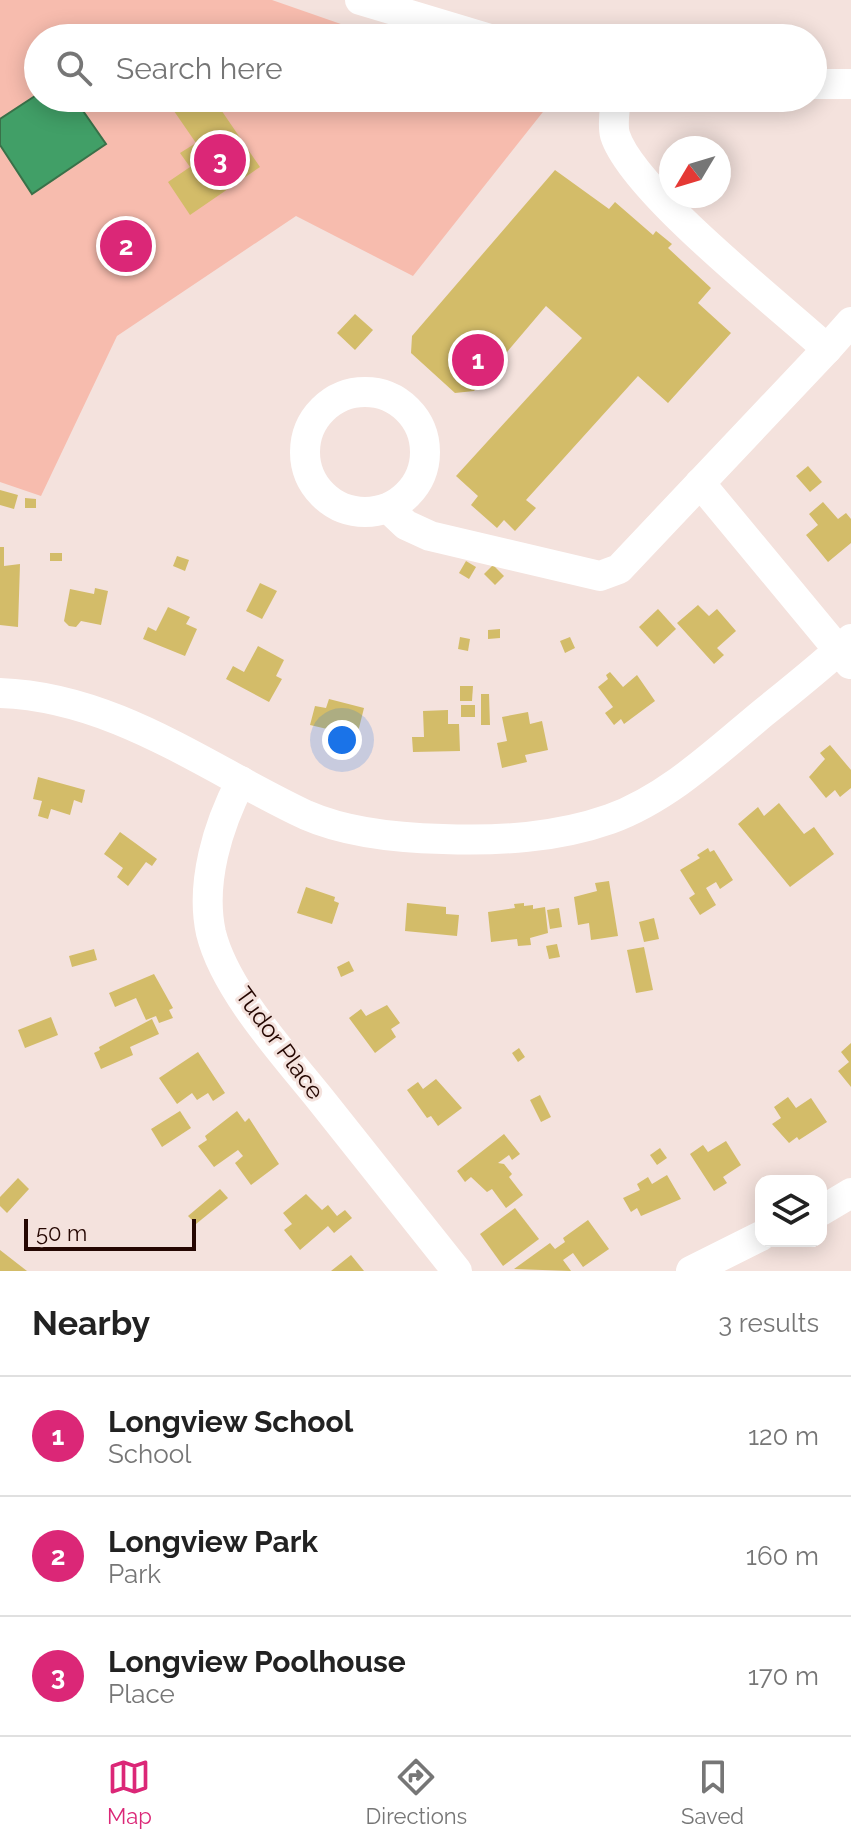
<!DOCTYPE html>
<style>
:root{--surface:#fff;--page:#f6f6f6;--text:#222;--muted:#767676;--line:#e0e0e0;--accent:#db2777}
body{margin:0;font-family:Raleway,sans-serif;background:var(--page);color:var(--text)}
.controls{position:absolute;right:24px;bottom:24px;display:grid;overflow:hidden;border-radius:16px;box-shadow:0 4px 20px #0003}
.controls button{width:72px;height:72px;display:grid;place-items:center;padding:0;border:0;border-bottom:2px solid var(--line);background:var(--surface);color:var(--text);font:40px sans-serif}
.compass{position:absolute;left:659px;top:136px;width:72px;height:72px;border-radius:50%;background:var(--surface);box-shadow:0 4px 20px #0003;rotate:232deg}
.scale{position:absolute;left:24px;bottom:20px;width:172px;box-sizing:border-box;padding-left:8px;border:4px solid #250702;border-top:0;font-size:22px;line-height:28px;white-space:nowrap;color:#250702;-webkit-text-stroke:6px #f4e2dd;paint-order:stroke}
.you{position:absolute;left:342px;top:740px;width:28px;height:28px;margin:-20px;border:6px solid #fff;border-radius:50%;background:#1a73e8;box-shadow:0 0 0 12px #1a73e833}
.badge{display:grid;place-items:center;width:52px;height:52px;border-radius:50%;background:var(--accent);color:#fff;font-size:26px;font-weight:700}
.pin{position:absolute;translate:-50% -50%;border:4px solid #fff;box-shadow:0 2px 8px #0006}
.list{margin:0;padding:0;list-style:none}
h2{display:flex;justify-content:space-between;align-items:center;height:104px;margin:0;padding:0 32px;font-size:34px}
h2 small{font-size:26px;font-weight:400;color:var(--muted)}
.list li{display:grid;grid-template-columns:52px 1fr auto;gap:24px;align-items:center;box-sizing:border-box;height:120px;padding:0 32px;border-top:2px solid var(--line)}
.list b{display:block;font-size:30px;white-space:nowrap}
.list p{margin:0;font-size:26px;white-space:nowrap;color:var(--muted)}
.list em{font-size:26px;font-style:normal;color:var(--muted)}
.icon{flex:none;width:44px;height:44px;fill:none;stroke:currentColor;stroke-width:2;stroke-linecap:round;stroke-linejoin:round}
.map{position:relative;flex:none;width:851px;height:1271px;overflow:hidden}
.search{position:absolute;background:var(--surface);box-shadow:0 4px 20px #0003;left:24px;right:24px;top:24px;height:88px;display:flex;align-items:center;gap:20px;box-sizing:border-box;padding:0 28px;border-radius:44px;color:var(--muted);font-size:30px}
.sheet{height:464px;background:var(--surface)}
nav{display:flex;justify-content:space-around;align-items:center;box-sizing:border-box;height:112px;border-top:2px solid var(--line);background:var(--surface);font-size:22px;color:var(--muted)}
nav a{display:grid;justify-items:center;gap:4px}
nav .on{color:var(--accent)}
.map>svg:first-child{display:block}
.green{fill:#f7bcae}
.water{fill:#419f67;stroke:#397149;stroke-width:2}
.building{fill:#d3bc69}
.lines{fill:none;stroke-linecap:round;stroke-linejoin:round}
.minor{stroke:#fff;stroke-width:30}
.labels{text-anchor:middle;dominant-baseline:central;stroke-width:6;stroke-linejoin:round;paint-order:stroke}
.street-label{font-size:24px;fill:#250702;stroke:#f4e2dd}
</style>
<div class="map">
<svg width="851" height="1271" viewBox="0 0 851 1271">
<rect width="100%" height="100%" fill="#f4e2dd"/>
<path class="green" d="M0 0H272L381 38H38V98H554L413 276 296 216 117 336 41 496 0 482Z"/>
<path class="water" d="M38 94V98H74L106 144 32 194 0 145V119Z"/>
<g class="building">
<path d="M165 98H213L260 167 190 215 168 182 190 167 180 153 196 143Z"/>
<path d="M555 170 609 209 615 202 653 235 656 231 672 244 668 248 711 288 698 303 731 333 668 403 638 376 526 500 536 508 515 531 504 520 497 528 471 505 478 496 456 476 582 338 546 306 474 391 455 393 411 353 412 336Z"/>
<path d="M355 314 373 330 355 350 337 333Z"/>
<path d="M808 466 822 482 810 492 796 476Z"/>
<path d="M0 490 18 495 14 509 0 505Z"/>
<path d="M25 498 36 499V508H25Z"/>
<path d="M823 502 838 519 846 513 851 519V543L828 562 806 535 818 525 809 514Z"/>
<path d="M0 547H4V566L20 564 18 627 0 625Z"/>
<rect x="50" y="553" width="12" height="8"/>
<path d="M177 556 189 560 185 571 173 566Z"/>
<path d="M466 561 476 567 469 579 459 573Z"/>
<path d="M493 565 504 576 495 585 484 574Z"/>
<path d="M260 583 277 591 262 619 246 611Z"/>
<path d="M95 588 108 591 101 625 81 621 76 627 69 626 64 621 70 589 94 594Z"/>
<path d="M698 605 709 616 717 609 736 631 717 648 724 655 714 664 677 623Z"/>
<path d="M168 607 190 617 186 624 197 629 185 656 143 639 148 627 156 631Z"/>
<path d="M658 609 676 629 657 647 639 627Z"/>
<path d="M500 629V638L488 639V630Z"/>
<path d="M460 637 470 639 468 651 458 649Z"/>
<path d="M570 637 575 648 565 653 560 641Z"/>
<path d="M258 646 284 660 276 676 282 679 269 702 226 679 233 666 244 672Z"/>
<path d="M610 672 623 687 637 675 655 701 624 724 621 719 614 725 605 713 613 707 598 687 608 679 606 675Z"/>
<path d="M460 686H473L472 701H460Z"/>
<path d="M481 694H489L490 725H481Z"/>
<path d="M329 699 364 708 357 736 310 725 315 706 326 708Z"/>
<rect x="461" y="705" width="14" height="12"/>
<path d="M448 710V724H459L460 751 413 752 412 737H424L423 711Z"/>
<path d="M528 712 530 724 542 721 548 750 525 755 527 762 502 768 497 743 507 741 502 717Z"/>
<path d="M830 745 851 770V788L840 797 835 790 826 798 809 777 825 759 820 753Z"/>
<path d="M38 777 85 790 82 803 74 800 70 815 51 809 48 819 38 816 42 801 33 799Z"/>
<path d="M779 803 804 834 814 827 834 854 790 887 738 824 758 807 764 816Z"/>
<path d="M120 832 157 859 152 866 146 862 128 886 117 877 123 868 104 854Z"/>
<path d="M708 848 710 852 714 850 733 880 720 889 716 882 706 888 716 905 700 915 689 898 695 894 680 870 700 858 697 855Z"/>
<path d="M609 881 618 936 591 940 589 923 578 925 574 897 597 891 595 883Z"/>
<path d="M306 887 335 897 334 901 339 903 332 924 297 913Z"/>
<path d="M407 903 446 907V914L459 915 457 936 405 931Z"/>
<path d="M524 903V906L533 905V909L545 907 548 933 530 938 531 945 518 946 517 939 491 942 488 912 515 908 514 904Z"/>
<path d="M559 908 562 927 550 929 547 910Z"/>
<path d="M654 918 659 939 644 942 639 922Z"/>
<path d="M557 944 560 957 549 959 546 946Z"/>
<path d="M644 947 653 990 636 993 627 950Z"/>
<path d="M94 949 97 960 72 967 69 956Z"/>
<path d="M349 961 354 971 341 977 337 967Z"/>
<path d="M154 974 173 1008 169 1010 173 1018 159 1023 156 1016 146 1020 136 998 115 1007 109 993Z"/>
<path d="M387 1005 400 1023 391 1029 396 1037 375 1053 349 1018 361 1009 366 1016Z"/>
<path d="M51 1017 58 1035 25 1048 18 1030Z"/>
<path d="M152 1019 159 1034 130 1047 133 1055 101 1069 94 1053 100 1050 99 1047Z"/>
<path d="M851 1043V1087L838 1071 849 1062 841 1052Z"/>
<path d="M519 1048 525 1057 518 1062 512 1053Z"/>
<path d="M198 1052 225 1093 213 1101 208 1093 197 1100 192 1093 177 1104 159 1078Z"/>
<path d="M436 1079 462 1108 438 1126 431 1116 427 1118 407 1090 418 1082 423 1089Z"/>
<path d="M540 1095 551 1117 541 1122 530 1100Z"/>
<path d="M788 1097 796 1108 811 1098 827 1122 799 1140 797 1137 789 1143 772 1124 781 1118 774 1107Z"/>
<path d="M180 1111 191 1128 162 1147 151 1129Z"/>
<path d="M237 1111 245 1122 249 1118 279 1164 251 1185 235 1163 243 1156 238 1150 214 1167 198 1146 207 1140 205 1136Z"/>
<path d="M504 1134 520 1154 512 1160 509 1155 498 1163 504 1164 512 1174 509 1177 523 1195 506 1208 492 1189 487 1192 471 1177 465 1182 457 1171Z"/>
<path d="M726 1141 741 1165 723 1177 727 1183 714 1191 690 1154 703 1145 708 1152Z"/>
<path d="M660 1148 667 1158 657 1165 650 1155Z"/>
<path d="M667 1175 681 1199 641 1216 637 1208 631 1212 623 1198 640 1190 637 1184 648 1177 652 1184Z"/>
<path d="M18 1178 29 1189 7 1213 0 1206V1197Z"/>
<path d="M220 1189 228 1198 196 1224 188 1216Z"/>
<path d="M306 1194 322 1210 328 1205 337 1216 345 1210 352 1218 334 1233 328 1226 300 1250 284 1230 292 1224 283 1213Z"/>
<path d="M515 1208 539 1239 503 1266 480 1234Z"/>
<path d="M588 1220 609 1249 583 1267 573 1253 563 1260 571 1271 514 1269 550 1243 555 1249 565 1242 563 1238Z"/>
<path d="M0 1250 27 1271H0Z"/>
<path d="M351 1255 364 1271H331Z"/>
</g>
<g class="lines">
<g class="minor">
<path d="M360 0 487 38"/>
<path d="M813 84H851"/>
<path d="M616 98C615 109 612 124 615 135 632 190 779 305 827 349L851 322"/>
<circle cx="365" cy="452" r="60"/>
<path d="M700 483 850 664"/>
<path d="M388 508 406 525 430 536 600 576 619 569 827 349"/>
<path d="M0 693C115 697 206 768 306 815 347 833 398 838 443 839 499 841 556 838 610 819 668 798 716 752 763 713 793 689 823 665 851 639"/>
<path d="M241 781C218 825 200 883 211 933 225 990 284 1054 321 1100 366 1157 411 1214 457 1271"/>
<path d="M821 1211 851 1193"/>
<path d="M691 1271 761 1236"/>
</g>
</g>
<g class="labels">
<g class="street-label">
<text transform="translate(280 1043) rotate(54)">Tudor Place</text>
</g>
</g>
</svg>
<div class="controls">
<button><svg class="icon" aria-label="layers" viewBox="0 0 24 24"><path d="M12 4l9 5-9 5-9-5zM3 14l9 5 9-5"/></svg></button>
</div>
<svg class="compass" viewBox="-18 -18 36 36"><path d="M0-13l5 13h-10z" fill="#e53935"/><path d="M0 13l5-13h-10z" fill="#767676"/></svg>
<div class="scale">50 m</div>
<div class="you"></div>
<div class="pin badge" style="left:478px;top:360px">1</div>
<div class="pin badge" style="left:126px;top:246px">2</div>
<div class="pin badge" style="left:220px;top:160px">3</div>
<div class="search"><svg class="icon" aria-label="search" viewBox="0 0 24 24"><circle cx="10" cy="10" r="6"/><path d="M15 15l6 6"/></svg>Search here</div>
</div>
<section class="sheet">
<h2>Nearby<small>3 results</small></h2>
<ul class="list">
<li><span class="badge">1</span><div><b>Longview School</b><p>School</p></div><em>120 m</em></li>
<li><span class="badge">2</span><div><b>Longview Park</b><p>Park</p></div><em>160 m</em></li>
<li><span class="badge">3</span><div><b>Longview Poolhouse</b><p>Place</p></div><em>170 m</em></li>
</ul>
</section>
<nav>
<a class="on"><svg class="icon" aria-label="map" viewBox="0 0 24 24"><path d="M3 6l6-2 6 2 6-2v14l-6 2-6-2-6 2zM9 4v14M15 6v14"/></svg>Map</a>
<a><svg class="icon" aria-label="directions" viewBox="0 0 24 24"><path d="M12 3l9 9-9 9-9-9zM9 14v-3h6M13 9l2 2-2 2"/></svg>Directions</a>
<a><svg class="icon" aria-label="saved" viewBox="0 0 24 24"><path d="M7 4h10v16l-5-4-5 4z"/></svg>Saved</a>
</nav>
